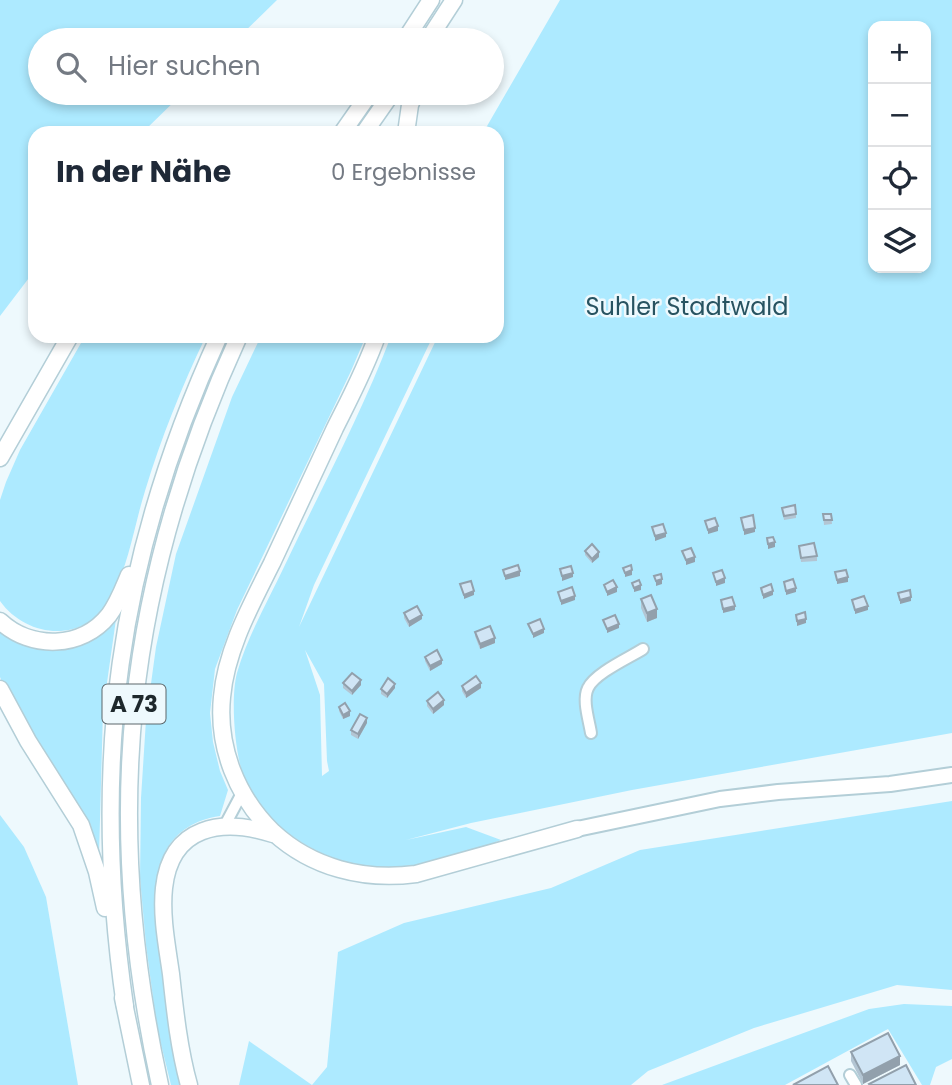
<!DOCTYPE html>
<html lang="de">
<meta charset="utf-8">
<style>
:root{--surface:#fff;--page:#f6f6f7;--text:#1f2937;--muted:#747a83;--line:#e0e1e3}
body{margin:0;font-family:Poppins,sans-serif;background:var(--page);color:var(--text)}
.controls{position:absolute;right:21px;top:21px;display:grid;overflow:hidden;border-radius:14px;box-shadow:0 4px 10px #0003}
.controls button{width:63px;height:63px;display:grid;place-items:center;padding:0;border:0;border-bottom:2px solid var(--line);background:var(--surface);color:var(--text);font:35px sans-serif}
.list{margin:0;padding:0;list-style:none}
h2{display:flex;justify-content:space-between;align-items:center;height:91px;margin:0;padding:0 28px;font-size:30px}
h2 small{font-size:23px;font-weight:400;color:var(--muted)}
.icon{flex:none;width:38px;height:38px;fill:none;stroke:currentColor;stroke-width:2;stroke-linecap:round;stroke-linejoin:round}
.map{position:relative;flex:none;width:952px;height:1085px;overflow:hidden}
.search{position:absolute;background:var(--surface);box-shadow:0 4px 10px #0003;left:28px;top:28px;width:476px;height:77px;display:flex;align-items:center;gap:18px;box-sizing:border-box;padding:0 24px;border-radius:38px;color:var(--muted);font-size:26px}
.panel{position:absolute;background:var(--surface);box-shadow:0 4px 10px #0003;left:28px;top:126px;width:476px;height:217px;border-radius:21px}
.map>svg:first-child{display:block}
.green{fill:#adeaff;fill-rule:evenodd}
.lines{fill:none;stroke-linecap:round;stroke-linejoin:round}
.minor-casing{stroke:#b3ced7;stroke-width:14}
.major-casing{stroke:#b3ced7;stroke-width:18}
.highway-casing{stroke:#b3ced7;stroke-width:19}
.minor{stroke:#fff;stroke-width:10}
.major{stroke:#fff;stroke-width:14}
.highway{stroke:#fff;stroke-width:16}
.wall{fill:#b3c5d3}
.shaded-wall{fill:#92a0ac}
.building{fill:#d0e5f5;stroke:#92a0ac;stroke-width:2}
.labels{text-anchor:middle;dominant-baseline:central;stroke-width:5;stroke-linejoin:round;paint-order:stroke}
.shield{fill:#eef9fd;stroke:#5c676b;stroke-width:2}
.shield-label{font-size:23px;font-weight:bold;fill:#1e282c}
.park-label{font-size:24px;fill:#275361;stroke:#eef9fd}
</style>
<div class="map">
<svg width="952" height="1085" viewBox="0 0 952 1085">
<rect width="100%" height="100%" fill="#eef9fd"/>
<g class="green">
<path d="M0 0H277L236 40H40V93H183L142 133H35V270L0 316Z"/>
<path d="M560 0H952V733L632 790 471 823 406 840 466 827 501 840C474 850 444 866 416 869 374 874 330 862 295 838 275 825 257 805 246 783 235 759 230 699 237 673 247 637 268 601 284 567 320 491 361 415 391 336H433L314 585 299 627 438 336H497V133H483ZM873 26H926V268H873ZM305 650 324 684 327 761 329 771 322 776 320 695Z"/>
<path d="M85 336H206C182 386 161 438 145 491 134 526 129 565 111 598 87 643 28 640 0 601V500L6 482 20 450Z"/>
<path d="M261 336H366L351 371 237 610 215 669 210 713 213 742 220 771 228 790 220 816C136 829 154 920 164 980 170 1015 177 1050 183 1085H171L157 1028 146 945 140 878 141 798 146 720 156 647 176 554 232 397Z"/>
<path d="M117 612 103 711 99 856 6 692 0 677V626L54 645Z"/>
<path d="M952 801V990L897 985 754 1028 648 1071 631 1085H312L327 1067 338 952 404 923 551 888 640 850Z"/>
<path d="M0 815 24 847 46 897 78 1085H0Z"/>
<path d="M904 1004 952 1006V1059L936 1067 930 1085H922L888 1029 785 1085H662L869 1009Z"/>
<path d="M249 1041 312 1085H239Z"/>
</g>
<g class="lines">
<g class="minor-casing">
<g id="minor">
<path d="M591 733C589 720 582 700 588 688 595 673 629 658 643 649"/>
<path d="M225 825 242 793"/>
<path d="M850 1075 856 1085"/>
</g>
</g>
<g class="major-casing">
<path id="major" d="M577 829 720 799 778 792 890 784 952 775"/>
</g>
<g class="highway-casing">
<g id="highway">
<path d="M405 40 431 0"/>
<path d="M428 40 454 0"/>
<path d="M342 133 370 93"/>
<path d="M364 133 392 93"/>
<path d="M406 133 410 105 415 93"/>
<path d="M377 336C366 368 350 398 335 428 314 473 293 518 272 563 251 605 226 650 222 697 217 747 237 797 273 832 312 868 364 881 416 874L577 829"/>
<path d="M0 458 70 336"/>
<path d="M0 621C31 650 82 649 109 615 118 603 123 589 129 575"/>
<path d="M0 689 28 741 81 825 97 872 105 908"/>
<path d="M123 998 141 1085"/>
<path d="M125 1006C90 765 117 558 219 336"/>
<path d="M160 1085C101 818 125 585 239 336"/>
<path d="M189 1085C179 1049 175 1011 171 974 167 946 161 916 164 888 171 825 222 818 273 834"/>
</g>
</g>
<use href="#minor" class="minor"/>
<use href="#major" class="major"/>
<use href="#highway" class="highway"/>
</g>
<g class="wall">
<path d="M782 508 796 514V518L784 520Z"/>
<path d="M823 514H831L832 524 824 525Z"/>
<path d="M799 546 817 556V561L801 562Z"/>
<path d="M585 551 599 557 592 563 585 555Z"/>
<path d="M641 599 657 618 647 622 641 608Z"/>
<path d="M404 613 422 619 409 627 404 618Z"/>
<path d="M475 632 495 643 480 649 475 636Z"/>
<path d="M425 657 442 664 430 671 425 661Z"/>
<path d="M343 683 361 685 352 695 343 688Z"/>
<path d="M462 686 481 688 466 698 462 691Z"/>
<path d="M395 688 387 698 381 694V689Z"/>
<path d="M427 701 444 705 433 714 427 706Z"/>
<path d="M339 707 350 716 343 719 339 711Z"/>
<path d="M367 723 358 739 351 735V730Z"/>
<path d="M851 1052 900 1065 863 1084 851 1061Z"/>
</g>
<g class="shaded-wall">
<path d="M718 526V531L708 534V530Z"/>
<path d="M755 528V532L744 535V530Z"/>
<path d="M666 533V537L655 541V536Z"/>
<path d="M775 542V547L768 549V544Z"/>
<path d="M599 552V557L592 563V559Z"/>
<path d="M695 557V562L686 565V560Z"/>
<path d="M632 570V575L625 577V573Z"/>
<path d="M520 571V576L505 580V576Z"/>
<path d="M573 573V577L562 581V576Z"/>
<path d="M848 577V582L837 584V580Z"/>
<path d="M725 578V583L716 586V582Z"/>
<path d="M662 579V584L656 586V581Z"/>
<path d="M641 585V590L634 592V588Z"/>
<path d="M617 587V592L607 596V592Z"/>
<path d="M796 588V592L786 595V591Z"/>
<path d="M474 591V595L464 599V595Z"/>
<path d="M773 591V595L763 599V595Z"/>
<path d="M575 596V600L561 605V601Z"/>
<path d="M911 597V601L900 604V600Z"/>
<path d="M735 606V610L723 613V609Z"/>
<path d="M868 606V610L855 614V610Z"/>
<path d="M657 609V618L647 622V613Z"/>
<path d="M422 615V619L409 627V622Z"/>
<path d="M806 619V623L797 626V621Z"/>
<path d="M619 624V628L607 633V629Z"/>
<path d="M544 629V633L533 638V634Z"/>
<path d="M495 638V643L480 649V644Z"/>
<path d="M442 660V664L430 671V666Z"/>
<path d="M361 680V685L352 695V691Z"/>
<path d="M481 683V688L466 698V693Z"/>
<path d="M395 684V688L387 698V694Z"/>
<path d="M444 700V705L433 714V709Z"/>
<path d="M350 711V716L343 719V715Z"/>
<path d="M367 718V723L358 739V734Z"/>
<path d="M900 1056V1065L863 1084V1075Z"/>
</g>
<g class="building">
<path d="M795 505 796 514 784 516 782 508Z"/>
<path d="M823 514H831L832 520H824Z"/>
<path d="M753 515 755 528 744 530 741 518Z"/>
<path d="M715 518 718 526 708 530 705 521Z"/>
<path d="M663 524 666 533 655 536 652 527Z"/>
<path d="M773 537 775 542 768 544 767 538Z"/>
<path d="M814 543 817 556 801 558 799 546Z"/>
<path d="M592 544 599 552 592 559 585 551Z"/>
<path d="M691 548 695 557 686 560 682 551Z"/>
<path d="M518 565 520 571 505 576 503 570Z"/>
<path d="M631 565 632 570 625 573 623 568Z"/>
<path d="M571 566 573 573 562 576 560 569Z"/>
<path d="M722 570 725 578 716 582 713 573Z"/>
<path d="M846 570 848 577 837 580 835 572Z"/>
<path d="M661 574 662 579 656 581 654 576Z"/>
<path d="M793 579 796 588 786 591 784 582Z"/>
<path d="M613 580 617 587 607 592 604 585Z"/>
<path d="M639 580 641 585 634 588 632 583Z"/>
<path d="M471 581 474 591 464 595 460 584Z"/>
<path d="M771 584 773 591 763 595 761 588Z"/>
<path d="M572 587 575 596 561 601 558 592Z"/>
<path d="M910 590 911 597 900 600 898 593Z"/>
<path d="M651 595 657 609 647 613 641 599Z"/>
<path d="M864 596 868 606 855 610 852 600Z"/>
<path d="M732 597 735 606 723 609 721 600Z"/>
<path d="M417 606 422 615 409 622 404 613Z"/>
<path d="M805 612 806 619 797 621 796 615Z"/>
<path d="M615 615 619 624 607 629 603 620Z"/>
<path d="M540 619 544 629 533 634 528 624Z"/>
<path d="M490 626 495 638 480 644 475 632Z"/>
<path d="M437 650 442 660 430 666 425 657Z"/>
<path d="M352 673 361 680 352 691 343 683Z"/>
<path d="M476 676 481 683 466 693 462 686Z"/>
<path d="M388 678 395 684 387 694 381 689Z"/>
<path d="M438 692 444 700 433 709 427 701Z"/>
<path d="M345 703 350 711 343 715 339 707Z"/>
<path d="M360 714 367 718 358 734 351 730Z"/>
<path d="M888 1033 900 1056 863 1075 851 1052Z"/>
<path d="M906 1065 916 1085H870L869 1084Z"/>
<path d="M828 1066 838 1085H793Z"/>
</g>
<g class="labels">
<rect class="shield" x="102.5" y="684.5" width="63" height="39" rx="5"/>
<g class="shield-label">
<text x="134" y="704">A 73</text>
</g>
<g class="park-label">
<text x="687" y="306">Suhler Stadtwald</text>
</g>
</g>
</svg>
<div class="controls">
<button>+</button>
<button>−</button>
<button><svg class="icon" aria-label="locate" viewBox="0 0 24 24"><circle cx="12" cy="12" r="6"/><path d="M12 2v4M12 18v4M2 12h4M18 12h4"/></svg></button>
<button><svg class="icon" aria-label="layers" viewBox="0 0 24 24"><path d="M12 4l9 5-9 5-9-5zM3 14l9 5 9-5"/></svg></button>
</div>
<div class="search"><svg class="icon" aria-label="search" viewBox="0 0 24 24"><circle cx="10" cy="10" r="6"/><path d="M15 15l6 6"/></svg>Hier suchen</div>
<section class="panel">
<h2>In der Nähe<small>0 Ergebnisse</small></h2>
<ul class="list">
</ul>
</section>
</div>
